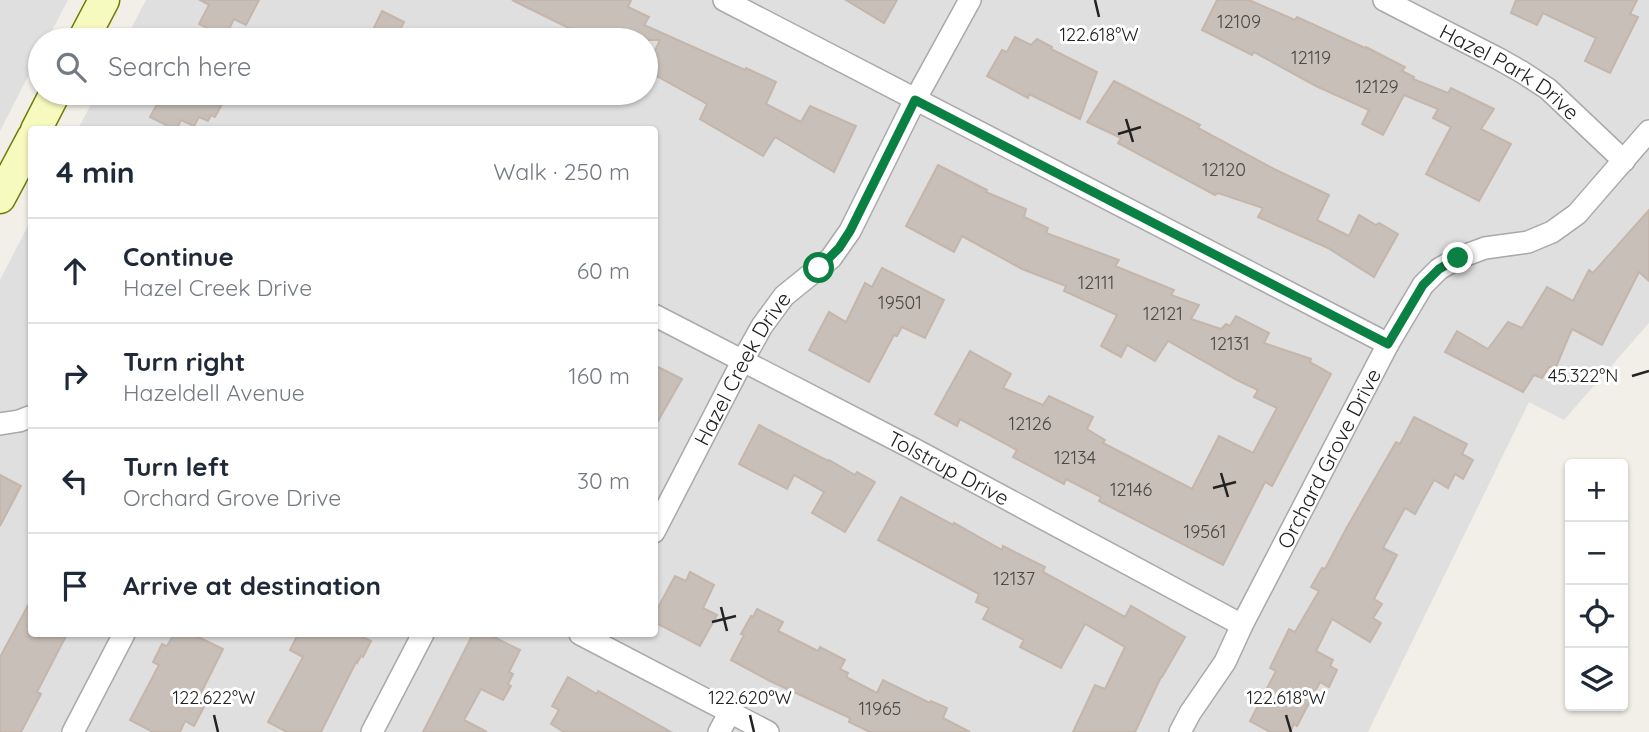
<!DOCTYPE html>
<meta charset="utf-8">
<style>
:root{--surface:#fff;--page:#f2f2f3;--text:#1f2937;--muted:#747a83;--line:#e0e1e3}
body{margin:0;font-family:Quicksand,sans-serif;background:var(--page);color:var(--text)}
.controls{position:absolute;right:21px;bottom:21px;display:grid;overflow:hidden;border-radius:7px;box-shadow:0 2px 5px #0004}
.controls button{width:63px;height:63px;display:grid;place-items:center;padding:0;border:0;border-bottom:2px solid var(--line);background:var(--surface);color:var(--text);font:35px sans-serif}
.stop{position:absolute;width:21px;height:21px;margin:-16px;border:5px solid #0b8043;border-radius:50%;background:#fff}
.stop.end{background:#0b8043;border-color:#fff;box-shadow:0 2px 7px #0008}
.list{margin:0;padding:0;list-style:none}
h2{display:flex;justify-content:space-between;align-items:center;height:91px;margin:0;padding:0 28px;font-size:30px}
h2 small{font-size:23px;font-weight:400;color:var(--muted)}
.list li{display:grid;grid-template-columns:46px 1fr auto;gap:21px;align-items:center;box-sizing:border-box;height:105px;padding:0 28px;border-top:2px solid var(--line)}
.list b{display:block;font-size:26px;white-space:nowrap}
.list p{margin:0;font-size:23px;white-space:nowrap;color:var(--muted)}
.list em{font-size:23px;font-style:normal;color:var(--muted)}
.icon{flex:none;width:38px;height:38px;fill:none;stroke:currentColor;stroke-width:2;stroke-linecap:round;stroke-linejoin:round}
.map{position:relative;flex:none;width:1649px;height:732px;overflow:hidden}
.search{position:absolute;background:var(--surface);box-shadow:0 2px 5px #0004;left:28px;top:28px;width:630px;height:77px;display:flex;align-items:center;gap:18px;box-sizing:border-box;padding:0 24px;border-radius:38px;color:var(--muted);font-size:26px}
.panel{position:absolute;background:var(--surface);box-shadow:0 2px 5px #0004;left:28px;top:126px;width:630px;height:511px;border-radius:7px}
.map>svg:first-child{display:block}
.residential{fill:#e0dfdf}
.building{fill:#c7bfb8;stroke:#c4b6ab;stroke-width:2}
.lines{fill:none;stroke-linecap:round;stroke-linejoin:round}
.street-casing{stroke:#a9a9a9;stroke-width:24}
.secondary-casing{stroke:#707d05;stroke-width:33}
.street{stroke:#fff;stroke-width:21}
.secondary{stroke:#f7fabf;stroke-width:30}
.route{stroke:#0b8043;stroke-width:9}
.ticks{fill:none;stroke:#222;stroke-width:2.5}
.labels{text-anchor:middle;dominant-baseline:central;stroke-width:6;stroke-linejoin:round;paint-order:stroke}
.number-label{font-size:18px;fill:#4b4948}
.street-label{font-size:21px;fill:#222;stroke:#fff}
.ticks-label{font-size:18px;text-anchor:middle;fill:#222;stroke:#fff;stroke-width:6;stroke-linejoin:round;paint-order:stroke}
</style>
<div class="map">
<svg width="1649" height="732" viewBox="0 0 1649 732">
<rect width="100%" height="100%" fill="#f2efe9"/>
<g class="residential">
<path d="M0 0H68L47 40H40V53L0 131Z"/>
<path d="M146 0H1649V323L1564 420 1529 402 1368 732H0V280L31 220 32 634H654V130L78 129 97 93H646V40H125Z"/>
</g>
<g class="building">
<path d="M200 0H259L246 25 234 19 225 37 199 24 209 5Z"/>
<path d="M512 0H631L628 7 649 17 644 25 745 70 746 68 776 82 766 104 801 122 810 106 856 126 834 172 775 137 763 156 700 119 707 104 646 70 660 40H593Z"/>
<path d="M846 0H897L884 23Z"/>
<path d="M1217 0H1249L1295 20 1297 17 1365 48 1366 47 1405 67 1402 71 1414 77 1413 79 1448 93 1451 88 1494 109 1481 129 1511 144 1479 201 1426 174 1451 127 1433 118 1438 109 1404 95 1383 135 1362 124 1369 110 1316 86 1254 52 1252 55 1202 30Z"/>
<path d="M1516 0H1637L1630 14 1638 17 1610 73 1585 61 1596 38 1543 13 1537 25 1511 13Z"/>
<path d="M382 11 404 22 395 40H368Z"/>
<path d="M1015 37 1031 45 1037 39 1052 47 1051 49 1097 72 1080 119 1029 94 1028 98 987 76 1002 50 1007 52Z"/>
<path d="M1114 81 1200 125 1198 128 1274 169 1329 195 1317 220 1349 236 1359 215 1376 225 1379 223 1398 234 1374 277 1328 248 1258 217 1263 208 1218 193 1215 195 1118 143 1121 138 1087 122Z"/>
<path d="M163 93H228L215 117 211 115 208 121 199 117 194 126 181 120 176 130 150 117Z"/>
<path d="M938 165 987 190 986 192 1026 209 1024 217 1048 228 1046 233 1119 260 1115 266 1174 290 1171 295 1199 305 1191 319 1221 329 1226 324 1230 326 1236 316 1269 333 1264 343 1311 359 1310 362 1331 374 1272 486 1265 482 1223 565 1099 501 1101 497 1066 479 1064 484 1013 457 1017 450 960 419 957 426 935 414 970 351 1011 374 1003 388 1043 405 1049 396 1093 417 1087 429 1105 440 1103 443 1192 489 1219 436 1253 453 1277 408 1254 397 1258 390 1237 380 1168 341 1155 361 1127 345 1121 357 1101 346 1117 315 1064 291 1066 286 1022 269 962 236 954 252 906 226Z"/>
<path d="M1649 210V281L1639 272 1602 345 1572 329 1556 367H1549L1542 378 1534 375 1523 392 1445 352 1457 331 1488 349 1508 322 1522 328 1547 287 1573 301 1589 270 1593 273Z"/>
<path d="M882 268 944 300 925 338 902 327 897 336 894 335 869 382 809 350 829 312 846 322 865 283 872 287Z"/>
<path d="M654 365 682 379 654 428Z"/>
<path d="M1414 417 1467 444 1462 454 1473 460 1463 479 1455 474 1448 488 1434 480 1415 514 1405 508 1383 548 1397 555 1374 599 1382 604 1373 618 1381 623 1370 642 1332 619 1316 651 1333 660 1330 666 1337 670 1329 687 1320 682 1297 726 1294 724 1290 732H1270L1250 721 1276 671 1270 668 1289 629 1295 632 1319 591 1311 587 1322 568 1325 569 1346 529 1396 442 1400 444Z"/>
<path d="M759 425 828 461 829 460 855 475 857 472 875 482 845 532 812 513 824 492 794 475 787 489 739 464Z"/>
<path d="M0 475 21 486 0 526Z"/>
<path d="M901 497 953 525 954 523 1002 550 1003 546 1045 567 1043 572 1125 617 1131 606 1185 637 1162 677H1161L1135 732H1073L1095 685 1105 689 1125 647 1085 624 1061 668 1020 647 1024 640 983 619 989 608 976 602 979 594 878 540Z"/>
<path d="M690 572 714 585 703 608 717 615 700 646 654 622V615L675 576 686 581Z"/>
<path d="M32 598V634H67L37 692 41 694 21 732H0V657Z"/>
<path d="M757 609 783 622 778 631 818 651 820 647 845 660 840 669 848 673 846 677 877 693 883 680 930 703 931 701 947 708 943 718 970 732H870L849 722 850 718 770 681 731 660 744 635 741 634 751 616 753 617Z"/>
<path d="M174 634H192L223 649 198 699 206 703 194 726 185 721 180 732H153L130 720 159 665 153 662 162 644 167 646Z"/>
<path d="M298 634H356L371 641 363 657 361 656 357 663 356 662 321 732H287L268 722 303 657 290 650Z"/>
<path d="M473 634H488L520 650 509 672 513 674 508 684 511 686 503 700 481 689 464 720 487 732H423Z"/>
<path d="M568 677 597 694 598 691 671 732H564L551 724 559 710 552 706Z"/>
</g>
<g class="lines">
<g class="street-casing">
<g id="street">
<path d="M724 0 1388 344"/>
<path id="s1" d="M1384 0 1499 59 1522 72 1548 89 1624 161"/>
<path id="s2" d="M654 315 912 448 1242 625"/>
<path d="M0 424 19 421 32 416"/>
<path id="s3" d="M654 532 743 360 762 326 784 296 831 258 850 231 915 100 970 0"/>
<path d="M580 634 768 732"/>
<path d="M73 732 124 634"/>
<path d="M372 732 423 634"/>
<path d="M719 732 730 712"/>
<path id="s4" d="M1180 732 1190 713 1225 662 1242 625 1388 344 1423 285 1439 269 1458 258 1485 248 1528 242 1552 232 1577 214 1649 131"/>
</g>
</g>
<g class="secondary-casing">
<g id="secondary">
<path d="M83 40 104 0"/>
<path d="M36 130 55 93"/>
<path d="M0 198 32 138"/>
</g>
</g>
<use href="#street" class="street"/>
<use href="#secondary" class="secondary"/>
</g>
<g class="lines">
<path class="route" d="M819 268 839 248 850 231 915 100 1388 344 1423 285 1439 269 1458 258"/>
</g>
<path class="ticks" d="M1095 0 1099 17M1126 119 1133 142M1118 134 1141 127M1632 376 1649 371M1221 473 1228 497M1213 488 1236 482M721 607 727 631M712 622 736 616M214 715 218 732M750 715 754 732M1286 715 1291 732"/>
<g class="labels">
<g class="number-label">
<text x="1239" y="21">12109</text>
<text x="1311" y="57">12119</text>
<text x="1377" y="86">12129</text>
<text x="1224" y="169">12120</text>
<text x="1096" y="282">12111</text>
<text x="900" y="302">19501</text>
<text x="1163" y="313">12121</text>
<text x="1230" y="343">12131</text>
<text x="1030" y="423">12126</text>
<text x="1075" y="457">12134</text>
<text x="1131" y="489">12146</text>
<text x="1205" y="531">19561</text>
<text x="1014" y="578">12137</text>
<text x="880" y="708">11965</text>
</g>
<g class="street-label">
<text stroke="none"><textPath href="#s1" startOffset="145">Hazel Park Drive</textPath></text>
<text stroke="none"><textPath href="#s3" startOffset="186">Hazel Creek Drive</textPath></text>
<text stroke="none"><textPath href="#s4" startOffset="312">Orchard Grove Drive</textPath></text>
<text stroke="none"><textPath href="#s2" startOffset="332">Tolstrup Drive</textPath></text>
</g>
</g>
<g class="ticks-label">
<text x="1099" y="41">122.618°W</text>
<text x="1583" y="382">45.322°N</text>
<text x="214" y="704">122.622°W</text>
<text x="750" y="704">122.620°W</text>
<text x="1286" y="704">122.618°W</text>
</g>
</svg>
<div class="controls">
<button>+</button>
<button>−</button>
<button><svg class="icon" aria-label="locate" viewBox="0 0 24 24"><circle cx="12" cy="12" r="6"/><path d="M12 2v4M12 18v4M2 12h4M18 12h4"/></svg></button>
<button><svg class="icon" aria-label="layers" viewBox="0 0 24 24"><path d="M12 4l9 5-9 5-9-5zM3 14l9 5 9-5"/></svg></button>
</div>
<div class="stop" style="left:819px;top:268px"></div>
<div class="stop end" style="left:1458px;top:258px"></div>
<div class="search"><svg class="icon" aria-label="search" viewBox="0 0 24 24"><circle cx="10" cy="10" r="6"/><path d="M15 15l6 6"/></svg>Search here</div>
<section class="panel">
<h2>4 min<small>Walk · 250 m</small></h2>
<ul class="list">
<li><svg class="icon" aria-label="ahead" viewBox="0 0 24 24"><path d="M12 20V5M6 11l6-6 6 6"/></svg><div><b>Continue</b><p>Hazel Creek Drive</p></div><em>60 m</em></li>
<li><svg class="icon" aria-label="right" viewBox="0 0 24 24"><path d="M7 20v-9h11M14 6l5 5-5 5"/></svg><div><b>Turn right</b><p>Hazeldell Avenue</p></div><em>160 m</em></li>
<li><svg class="icon" aria-label="left" viewBox="0 0 24 24"><path d="M17 20v-9H6M10 6l-5 5 5 5"/></svg><div><b>Turn left</b><p>Orchard Grove Drive</p></div><em>30 m</em></li>
<li><svg class="icon" aria-label="arrive" viewBox="0 0 24 24"><path d="M6 21V4h12l-3 4 3 4H6"/></svg><div><b>Arrive at destination</b></div></li>
</ul>
</section>
</div>
